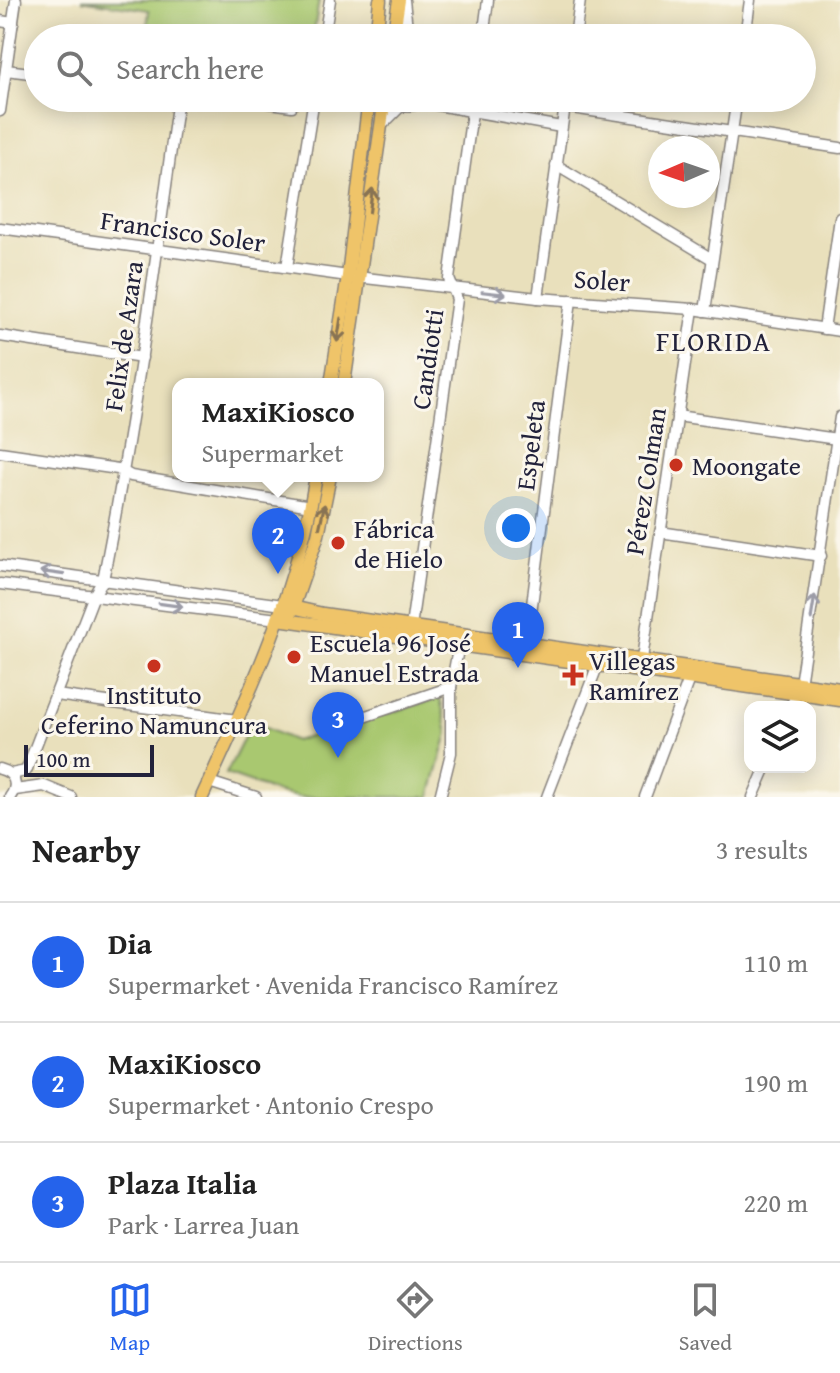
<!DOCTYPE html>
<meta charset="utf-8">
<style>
:root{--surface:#fff;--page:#f6f6f6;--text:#222;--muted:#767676;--line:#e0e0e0;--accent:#2563eb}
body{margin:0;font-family:"Gentium Book Plus",serif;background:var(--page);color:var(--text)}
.controls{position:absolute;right:24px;bottom:24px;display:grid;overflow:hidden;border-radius:16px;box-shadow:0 4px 20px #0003}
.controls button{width:72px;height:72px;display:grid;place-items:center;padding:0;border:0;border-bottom:2px solid var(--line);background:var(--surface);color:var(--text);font:40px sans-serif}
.compass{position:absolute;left:648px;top:136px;width:72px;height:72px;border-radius:50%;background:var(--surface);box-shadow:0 4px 20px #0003;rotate:268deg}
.scale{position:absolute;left:24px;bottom:20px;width:130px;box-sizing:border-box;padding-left:8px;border:4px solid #22223b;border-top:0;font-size:22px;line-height:28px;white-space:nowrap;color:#22223b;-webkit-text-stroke:6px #fbf7ec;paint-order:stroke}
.you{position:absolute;left:516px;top:528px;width:28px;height:28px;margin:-20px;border:6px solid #fff;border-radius:50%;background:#1a73e8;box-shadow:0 0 0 12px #1a73e833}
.badge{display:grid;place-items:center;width:52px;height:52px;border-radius:50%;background:var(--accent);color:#fff;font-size:26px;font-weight:700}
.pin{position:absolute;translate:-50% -66px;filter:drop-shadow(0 2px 4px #0008)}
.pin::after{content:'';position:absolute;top:42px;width:28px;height:24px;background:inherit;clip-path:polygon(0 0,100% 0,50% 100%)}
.popup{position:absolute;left:172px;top:378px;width:212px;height:104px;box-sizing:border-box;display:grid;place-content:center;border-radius:16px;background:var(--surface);filter:drop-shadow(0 2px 6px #0005);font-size:26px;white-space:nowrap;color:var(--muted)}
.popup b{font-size:30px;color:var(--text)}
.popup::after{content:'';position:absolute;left:50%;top:100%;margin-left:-16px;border:16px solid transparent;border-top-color:var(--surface)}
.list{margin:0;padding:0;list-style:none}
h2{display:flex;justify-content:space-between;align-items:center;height:104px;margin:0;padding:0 32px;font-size:34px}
h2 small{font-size:26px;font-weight:400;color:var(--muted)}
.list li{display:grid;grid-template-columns:52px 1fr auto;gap:24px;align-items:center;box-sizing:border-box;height:120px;padding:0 32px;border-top:2px solid var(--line)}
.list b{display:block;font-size:30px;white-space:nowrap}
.list p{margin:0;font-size:26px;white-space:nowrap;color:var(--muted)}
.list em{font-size:26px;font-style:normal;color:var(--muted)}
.icon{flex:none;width:44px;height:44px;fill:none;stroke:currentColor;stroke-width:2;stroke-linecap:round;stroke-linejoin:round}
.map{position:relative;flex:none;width:840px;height:797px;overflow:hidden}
.search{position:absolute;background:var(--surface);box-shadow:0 4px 20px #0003;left:24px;right:24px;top:24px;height:88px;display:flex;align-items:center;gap:20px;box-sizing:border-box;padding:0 28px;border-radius:44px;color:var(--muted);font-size:30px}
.sheet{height:464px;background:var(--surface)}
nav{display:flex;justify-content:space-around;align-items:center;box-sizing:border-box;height:112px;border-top:2px solid var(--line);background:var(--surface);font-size:22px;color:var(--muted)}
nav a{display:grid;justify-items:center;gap:4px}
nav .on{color:var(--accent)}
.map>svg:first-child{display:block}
.green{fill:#a9c870;stroke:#667556;stroke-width:2}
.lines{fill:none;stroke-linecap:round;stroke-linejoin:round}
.minor-casing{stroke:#86817c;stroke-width:13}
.major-casing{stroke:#86817c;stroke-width:15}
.minor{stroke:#fff;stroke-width:10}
.major{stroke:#efc469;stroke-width:12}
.oneway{stroke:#887352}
.oneway2{stroke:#9c9ca7}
.poi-dot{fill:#c8321e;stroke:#fbf7ec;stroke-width:3}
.labels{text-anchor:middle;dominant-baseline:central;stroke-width:6;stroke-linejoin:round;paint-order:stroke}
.street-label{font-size:26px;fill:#22223b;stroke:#fbf7ec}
.poi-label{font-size:26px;fill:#22223b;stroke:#fbf7ec;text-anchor:start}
.neighbourhood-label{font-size:28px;letter-spacing:2px;fill:#22223b;stroke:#fbf7ec}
</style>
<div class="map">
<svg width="840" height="797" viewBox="0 0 840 797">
<rect width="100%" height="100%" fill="#fbf7ec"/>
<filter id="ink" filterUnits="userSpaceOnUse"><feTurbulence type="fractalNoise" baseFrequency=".0125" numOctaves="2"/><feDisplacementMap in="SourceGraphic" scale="16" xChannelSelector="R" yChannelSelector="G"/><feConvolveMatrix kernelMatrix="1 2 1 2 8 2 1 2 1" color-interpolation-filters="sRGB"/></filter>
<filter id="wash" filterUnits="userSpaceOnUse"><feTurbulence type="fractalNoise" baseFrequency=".006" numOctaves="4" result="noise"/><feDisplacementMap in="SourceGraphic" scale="32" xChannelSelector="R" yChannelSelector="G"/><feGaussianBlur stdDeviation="1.8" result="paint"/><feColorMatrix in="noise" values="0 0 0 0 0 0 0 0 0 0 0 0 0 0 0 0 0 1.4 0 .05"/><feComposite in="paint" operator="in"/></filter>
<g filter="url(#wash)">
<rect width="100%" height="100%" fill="#e9e0bc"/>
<g class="green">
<path d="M81 0H319L313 38H146L149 10Z"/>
<path d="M440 698 448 733 430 797H299L280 793 226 774 252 722 295 741Z"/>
</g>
</g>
<g filter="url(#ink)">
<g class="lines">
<g class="minor-casing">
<g id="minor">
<path d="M404 0 408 38"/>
<path d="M0 21 13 23"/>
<path d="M324 38 330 0"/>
<path d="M483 38 488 0"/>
<path d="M575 38 580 0"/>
<path d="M745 38 750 0"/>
<path d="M6 70 38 74"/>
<path d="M233 98 292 106"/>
<path d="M565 107 840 148"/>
<path d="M0 111 16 0"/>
<path d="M382 125 400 107 426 103 561 127"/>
<path d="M556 165 712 259"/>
<path d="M0 228 348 276 538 298 693 309 840 331"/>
<path d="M287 267 314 98"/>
<path d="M538 298 566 98"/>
<path d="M705 311 737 98"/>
<path d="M824 329 840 218"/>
<path d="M0 336 142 358"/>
<path d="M677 416 837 439"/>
<path d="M0 452 118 469 131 476 311 506"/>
<path d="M660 532 821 556"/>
<path d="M0 566 283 605"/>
<path d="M0 584 278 619"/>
<path d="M411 627 457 299 449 279 474 98"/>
<path d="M527 644 571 300"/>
<path d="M642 659 693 309"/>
<path d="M56 695 237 720"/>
<path d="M791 707 800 684 840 417"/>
<path d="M331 728 451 687"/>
<path d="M0 769C15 773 19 785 10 797"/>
<path d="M11 774 26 771 94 595 103 580C135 420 156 259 178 98"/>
<path d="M209 782 256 797"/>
<path d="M15 790 44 786 71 797"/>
<path d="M440 797 451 753V687L459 644"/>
<path d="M547 797 600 659"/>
<path d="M645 797 689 679"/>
<path d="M753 797 766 767"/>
</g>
</g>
<g class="major-casing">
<g id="major">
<path d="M376 38 380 0"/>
<path d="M393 38 399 0"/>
<path d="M331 384 348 276 369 98"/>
<path d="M344 384 385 98"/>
<path d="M283 605 323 614 840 689"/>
<path d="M291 613 318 535 330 476"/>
<path d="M278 619 840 700"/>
<path d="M202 797C250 694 298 589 316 476"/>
</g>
</g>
<use href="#minor" class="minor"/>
<use href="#major" class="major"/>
</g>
<defs><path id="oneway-shaft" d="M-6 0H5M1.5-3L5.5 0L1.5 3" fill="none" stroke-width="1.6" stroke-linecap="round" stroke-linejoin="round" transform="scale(2)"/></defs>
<g class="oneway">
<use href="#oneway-shaft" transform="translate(371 200) rotate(-83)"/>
<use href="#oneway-shaft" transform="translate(339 330) rotate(99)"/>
<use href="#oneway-shaft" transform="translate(322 516) rotate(-78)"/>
</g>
<g class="oneway2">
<use href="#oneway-shaft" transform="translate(494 293) rotate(6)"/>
<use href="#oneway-shaft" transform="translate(52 573) rotate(-172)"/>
<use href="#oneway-shaft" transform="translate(171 605) rotate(8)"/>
<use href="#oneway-shaft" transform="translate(813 607) rotate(-81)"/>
</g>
</g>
<g class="poi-dot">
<circle cx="676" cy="465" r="8"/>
<circle cx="338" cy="543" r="8"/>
<circle cx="294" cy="657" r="8"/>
<circle cx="154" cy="666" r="8"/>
<path d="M569 663h8v8h8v8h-8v8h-8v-8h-8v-8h8z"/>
</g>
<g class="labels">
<g class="street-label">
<text transform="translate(183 231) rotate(8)">Francisco Soler</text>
<text transform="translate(602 280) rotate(4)">Soler</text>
<text transform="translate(123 336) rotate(-82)">Felix de Azara</text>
<text transform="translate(427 359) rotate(-82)">Candiotti</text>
<text transform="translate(530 445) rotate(-83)">Espeleta</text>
<text transform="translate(645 481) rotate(-81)">Pérez Colman</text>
</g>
<g class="poi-label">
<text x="692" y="465">Moongate</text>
<text x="354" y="528">Fábrica<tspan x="354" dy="30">de Hielo</tspan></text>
<text x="310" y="642">Escuela 96 José<tspan x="310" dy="30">Manuel Estrada</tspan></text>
<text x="589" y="660">Villegas<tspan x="589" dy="30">Ramírez</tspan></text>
<text x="154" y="694" text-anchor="middle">Instituto<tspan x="154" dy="30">Ceferino Namuncura</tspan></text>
</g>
<g class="neighbourhood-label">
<text x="714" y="340">FLORIDA</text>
</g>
</g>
</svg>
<div class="controls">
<button><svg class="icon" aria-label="layers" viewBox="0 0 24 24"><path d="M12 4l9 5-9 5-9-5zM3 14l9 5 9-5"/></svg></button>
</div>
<svg class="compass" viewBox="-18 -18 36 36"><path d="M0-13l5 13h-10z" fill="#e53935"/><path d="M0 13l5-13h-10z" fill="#767676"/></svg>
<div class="scale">100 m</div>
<div class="you"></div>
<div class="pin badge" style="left:518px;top:668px">1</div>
<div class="pin badge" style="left:278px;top:574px">2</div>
<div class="popup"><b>MaxiKiosco</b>Supermarket</div>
<div class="pin badge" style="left:338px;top:758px">3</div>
<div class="search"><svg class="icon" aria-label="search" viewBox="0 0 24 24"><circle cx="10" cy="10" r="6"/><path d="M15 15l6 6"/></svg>Search here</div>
</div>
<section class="sheet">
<h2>Nearby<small>3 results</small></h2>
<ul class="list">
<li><span class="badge">1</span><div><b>Dia</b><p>Supermarket · Avenida Francisco Ramírez</p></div><em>110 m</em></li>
<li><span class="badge">2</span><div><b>MaxiKiosco</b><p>Supermarket · Antonio Crespo</p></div><em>190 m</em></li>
<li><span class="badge">3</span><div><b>Plaza Italia</b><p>Park · Larrea Juan</p></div><em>220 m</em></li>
</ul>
</section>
<nav>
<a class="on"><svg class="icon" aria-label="map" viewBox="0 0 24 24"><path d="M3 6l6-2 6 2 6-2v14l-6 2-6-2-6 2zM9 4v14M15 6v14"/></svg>Map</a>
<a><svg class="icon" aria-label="directions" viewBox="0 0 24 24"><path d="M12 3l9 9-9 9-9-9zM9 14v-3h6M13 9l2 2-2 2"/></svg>Directions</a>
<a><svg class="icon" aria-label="saved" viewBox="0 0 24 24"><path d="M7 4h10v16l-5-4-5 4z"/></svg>Saved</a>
</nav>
